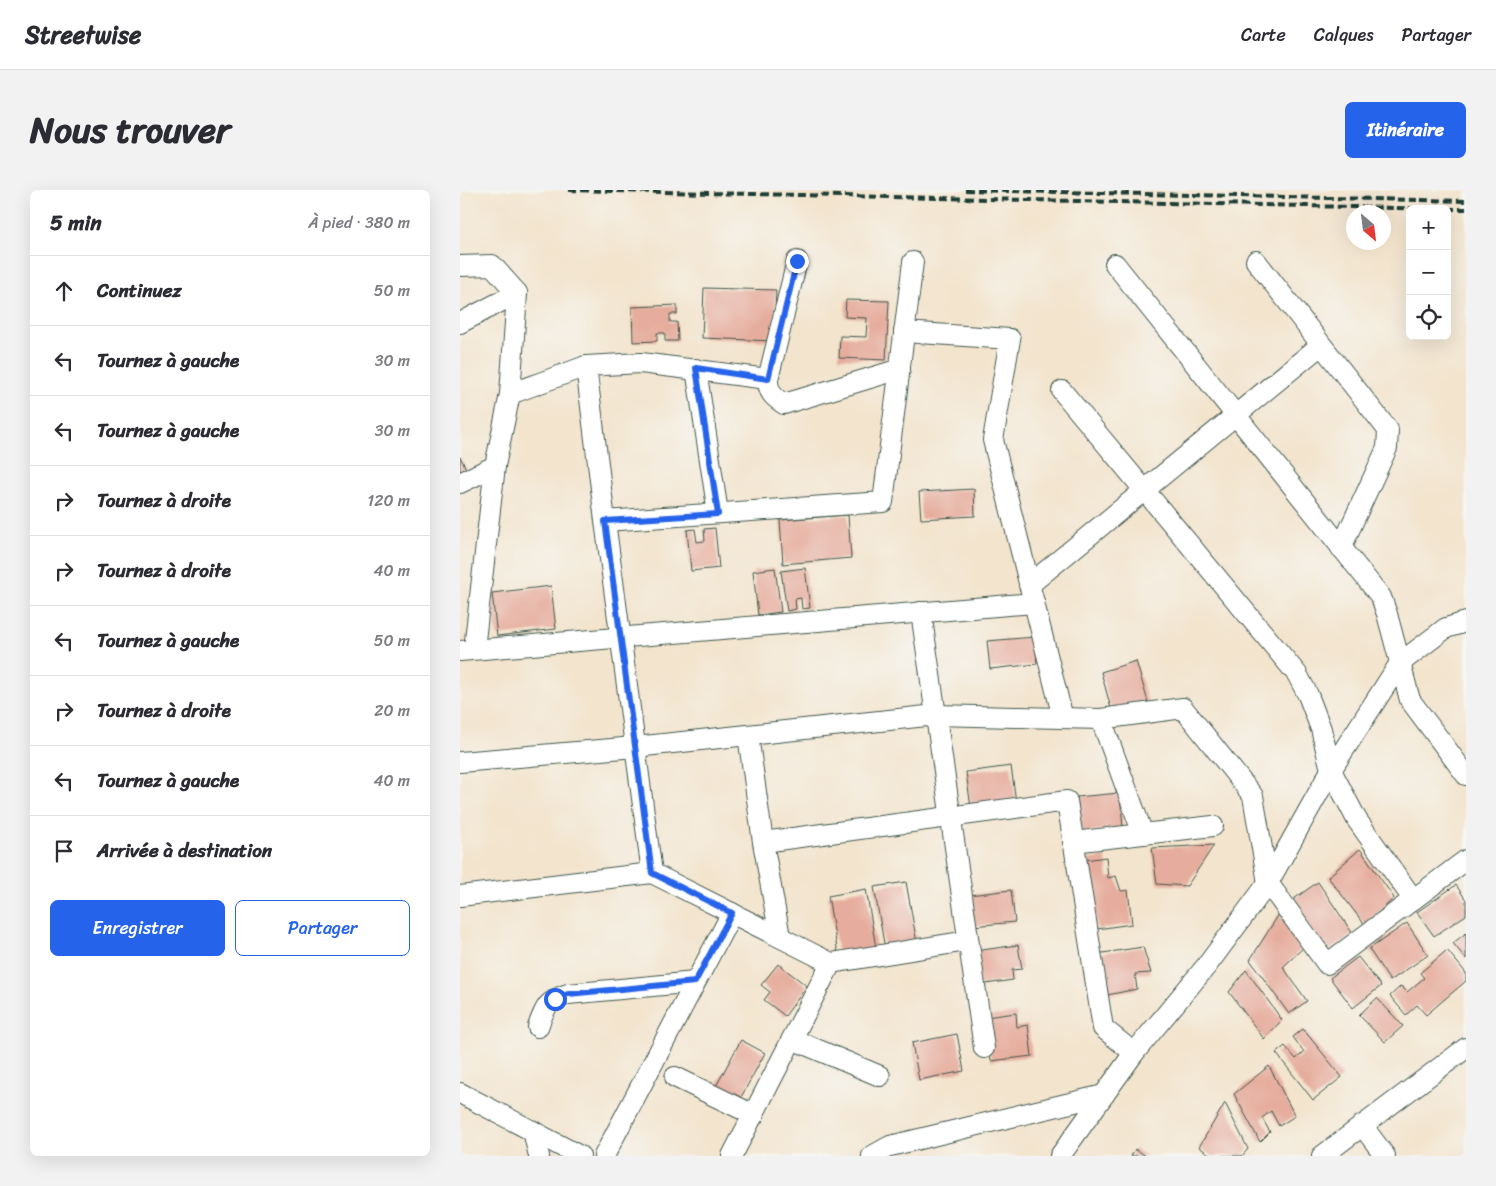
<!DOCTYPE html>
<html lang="fr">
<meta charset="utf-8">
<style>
:root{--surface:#fff;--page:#f2f2f3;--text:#2b2b33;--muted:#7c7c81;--line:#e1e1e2;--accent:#2563eb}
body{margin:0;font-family:Sriracha,sans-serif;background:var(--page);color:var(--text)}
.controls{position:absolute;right:15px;top:15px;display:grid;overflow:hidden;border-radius:8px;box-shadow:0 5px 20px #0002}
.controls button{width:45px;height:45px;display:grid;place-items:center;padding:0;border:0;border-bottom:1px solid var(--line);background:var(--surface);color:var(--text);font:25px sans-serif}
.compass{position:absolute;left:886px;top:15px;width:45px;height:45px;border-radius:50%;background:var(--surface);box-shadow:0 5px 20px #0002;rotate:152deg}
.stop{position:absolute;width:15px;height:15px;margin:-11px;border:4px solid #2563eb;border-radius:50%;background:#fff}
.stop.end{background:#2563eb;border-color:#fff;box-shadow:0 1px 5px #0008}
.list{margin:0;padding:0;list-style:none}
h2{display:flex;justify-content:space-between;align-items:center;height:65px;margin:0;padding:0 20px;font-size:21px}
h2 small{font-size:16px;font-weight:400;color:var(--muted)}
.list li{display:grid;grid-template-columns:32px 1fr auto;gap:15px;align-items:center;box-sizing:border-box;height:70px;padding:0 20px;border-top:1px solid var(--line)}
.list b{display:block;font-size:19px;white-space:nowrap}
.list em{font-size:16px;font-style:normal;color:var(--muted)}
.actions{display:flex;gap:10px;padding:15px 20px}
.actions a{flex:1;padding:11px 0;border:1px solid var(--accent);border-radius:8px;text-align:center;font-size:18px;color:var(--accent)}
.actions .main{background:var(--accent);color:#fff}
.icon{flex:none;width:28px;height:28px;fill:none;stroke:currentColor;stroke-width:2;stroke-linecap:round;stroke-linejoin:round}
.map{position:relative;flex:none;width:1006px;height:966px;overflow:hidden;border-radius:8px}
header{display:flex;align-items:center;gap:30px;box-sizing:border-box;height:70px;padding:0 25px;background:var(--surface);border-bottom:1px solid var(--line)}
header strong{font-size:24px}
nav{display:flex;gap:28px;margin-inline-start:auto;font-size:18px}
.intro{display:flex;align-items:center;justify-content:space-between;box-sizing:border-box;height:120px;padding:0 30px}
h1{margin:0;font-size:35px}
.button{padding:12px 22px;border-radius:8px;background:var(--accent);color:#fff;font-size:18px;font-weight:700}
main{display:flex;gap:30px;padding:0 30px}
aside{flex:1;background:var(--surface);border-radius:8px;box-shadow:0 5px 20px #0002}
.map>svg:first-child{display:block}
.building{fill:#e6ad9e}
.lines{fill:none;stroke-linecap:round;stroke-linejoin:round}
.minor-casing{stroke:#3f564b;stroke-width:22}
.minor{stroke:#fff;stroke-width:20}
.rail{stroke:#1f3d34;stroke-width:4;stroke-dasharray:8 4;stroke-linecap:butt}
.route{stroke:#2563eb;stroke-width:6}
</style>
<header>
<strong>Streetwise</strong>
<nav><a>Carte</a><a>Calques</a><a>Partager</a></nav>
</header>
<div class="intro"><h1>Nous trouver</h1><a class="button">Itinéraire</a></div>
<main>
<aside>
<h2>5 min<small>À pied · 380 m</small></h2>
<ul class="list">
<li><svg class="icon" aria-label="ahead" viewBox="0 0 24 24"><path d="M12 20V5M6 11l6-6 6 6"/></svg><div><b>Continuez</b></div><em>50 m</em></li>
<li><svg class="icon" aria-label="left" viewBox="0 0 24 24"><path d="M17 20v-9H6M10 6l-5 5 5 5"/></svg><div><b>Tournez à gauche</b></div><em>30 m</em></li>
<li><svg class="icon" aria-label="left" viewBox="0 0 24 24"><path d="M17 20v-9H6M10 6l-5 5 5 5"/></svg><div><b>Tournez à gauche</b></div><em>30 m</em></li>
<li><svg class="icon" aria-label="right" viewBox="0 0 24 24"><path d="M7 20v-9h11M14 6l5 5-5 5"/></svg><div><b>Tournez à droite</b></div><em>120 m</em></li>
<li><svg class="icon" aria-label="right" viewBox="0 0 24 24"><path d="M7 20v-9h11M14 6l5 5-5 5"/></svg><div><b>Tournez à droite</b></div><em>40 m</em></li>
<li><svg class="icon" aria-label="left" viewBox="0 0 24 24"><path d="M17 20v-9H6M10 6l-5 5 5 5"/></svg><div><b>Tournez à gauche</b></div><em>50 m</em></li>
<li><svg class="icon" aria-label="right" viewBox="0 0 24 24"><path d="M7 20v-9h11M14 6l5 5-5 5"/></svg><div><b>Tournez à droite</b></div><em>20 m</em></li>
<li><svg class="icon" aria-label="left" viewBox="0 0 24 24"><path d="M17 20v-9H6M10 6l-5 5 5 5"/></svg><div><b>Tournez à gauche</b></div><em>40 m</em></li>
<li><svg class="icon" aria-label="arrive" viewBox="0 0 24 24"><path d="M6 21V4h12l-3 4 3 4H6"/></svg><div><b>Arrivée à destination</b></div></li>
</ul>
<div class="actions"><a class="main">Enregistrer</a><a>Partager</a></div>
</aside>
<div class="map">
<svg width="1006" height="966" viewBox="0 0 1006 966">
<rect width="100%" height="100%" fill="#f6f6f2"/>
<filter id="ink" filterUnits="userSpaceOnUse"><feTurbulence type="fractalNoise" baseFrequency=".02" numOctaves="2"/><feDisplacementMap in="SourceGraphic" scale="10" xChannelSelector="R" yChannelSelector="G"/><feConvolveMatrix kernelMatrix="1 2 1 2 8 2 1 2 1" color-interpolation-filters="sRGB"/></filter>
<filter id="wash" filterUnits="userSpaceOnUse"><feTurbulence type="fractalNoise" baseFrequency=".0096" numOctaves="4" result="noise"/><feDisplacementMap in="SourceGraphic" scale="20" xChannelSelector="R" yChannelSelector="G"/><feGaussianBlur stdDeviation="1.12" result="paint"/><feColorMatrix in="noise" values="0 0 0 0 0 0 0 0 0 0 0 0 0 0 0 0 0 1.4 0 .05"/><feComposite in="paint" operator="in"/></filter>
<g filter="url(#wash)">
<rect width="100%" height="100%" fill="#f3e4cd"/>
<g id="blocks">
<g class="building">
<path d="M244 98 316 100 314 151 242 148Z"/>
<path d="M386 110 429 111 426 170 379 168 380 146 406 147 407 128 385 127Z"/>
<path d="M217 115V124H210V132H217L218 151H205V143H197V151L173 152 172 117Z"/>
<path d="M0 267 7 280 0 284Z"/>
<path d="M514 299 515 326 461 329 459 302Z"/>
<path d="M388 325 391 368 323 374 320 330Z"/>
<path d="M255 338 259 378 231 381 227 340 235 339 237 352 245 351 244 339Z"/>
<path d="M315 378 321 422 298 425 293 381Z"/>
<path d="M345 378 350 418 342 419 341 408 335 409 336 419 327 421 321 381Z"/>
<path d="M91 396 96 439 37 446 32 403Z"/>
<path d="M575 447 577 474 530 479 527 451Z"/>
<path d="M676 471 688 512 652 522 641 482Z"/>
<path d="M551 576 556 612 511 618 506 582Z"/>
<path d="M660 603 663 638 621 642 617 607Z"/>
<path d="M754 655 727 696 697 694 692 658Z"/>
<path d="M900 659 934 708 905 735 868 687Z"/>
<path d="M646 667 648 688 656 686 661 701 668 700 672 734 637 739 633 711H624L618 671Z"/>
<path d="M446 692 457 753 425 759 414 697Z"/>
<path d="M858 692 893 744 867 762 831 711Z"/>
<path d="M996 695 1006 710V725L974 746 957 722Z"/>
<path d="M406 699 416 758 378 764 368 706Z"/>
<path d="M551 700 555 732 513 736 509 705Z"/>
<path d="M819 724 844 757 823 777 847 811 829 824 790 770Z"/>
<path d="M947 733 968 765 930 791 909 759Z"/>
<path d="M1006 743V769L993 753Z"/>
<path d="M558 755 562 779 552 780 553 790 519 795 515 761Z"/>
<path d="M683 757 691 783 675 784 677 799 642 806 636 764Z"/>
<path d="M987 760 1006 783V791L966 825 957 815 946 825 930 806 941 796 947 802 964 788 960 783Z"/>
<path d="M898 767 921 796 893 818 870 788Z"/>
<path d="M318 774 347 796 325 826 304 810 310 802 301 795Z"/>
<path d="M786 780 822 830 804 849 769 802Z"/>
<path d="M917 808 943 836 925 852 899 825Z"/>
<path d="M556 823 557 837 568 835 572 866 531 871 526 827Z"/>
<path d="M843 839 882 887 853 910 816 863 825 856 836 869 844 862 833 847Z"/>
<path d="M497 844 504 881 459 890 452 853Z"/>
<path d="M281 850 305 863 279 911 255 898Z"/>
<path d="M809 876 835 926 819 936 811 921 802 928 810 942 800 952 774 904Z"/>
<path d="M765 913 788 959 782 966H752L739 957Z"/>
<path d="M675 959 686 966H671Z"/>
</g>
</g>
</g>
<g filter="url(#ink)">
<use href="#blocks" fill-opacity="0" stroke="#3f564b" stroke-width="1"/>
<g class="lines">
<g class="minor-casing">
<g id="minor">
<path d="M337 71 308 189C308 202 313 207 324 214L440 179"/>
<path d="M796 71 928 240 927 258 881 358"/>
<path d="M655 74 921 407 927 424 950 510 1006 585"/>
<path d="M0 76 32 75 57 103 50 204 35 276 14 459"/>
<path d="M0 133 57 103"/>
<path d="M444 142 550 149 533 250 603 528"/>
<path d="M126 176 145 331 192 683"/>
<path d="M236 179 258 323"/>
<path d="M602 201 837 484 848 505 861 539 871 580 897 630 953 709"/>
<path d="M50 204 126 176 181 173 308 189"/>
<path d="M0 293 35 276"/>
<path d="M145 331 423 312 453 72"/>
<path d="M569 395 861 155"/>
<path d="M461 422 524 858"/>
<path d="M0 461 574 413"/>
<path d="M641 529 683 644"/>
<path d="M288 545 303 652 320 747"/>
<path d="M0 572 175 557 476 525 641 529 723 518 793 606 808 693 867 774 1006 670"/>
<path d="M303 652 607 611 643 838 674 863"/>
<path d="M613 652 753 636"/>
<path d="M0 706 192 683 371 773 507 751"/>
<path d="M78 837C85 817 87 811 108 804L235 792"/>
<path d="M332 849 420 886"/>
<path d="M215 887 294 925"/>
<path d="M0 903 120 966"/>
<path d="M902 935 925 966"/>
<path d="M73 941 79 966"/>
<path d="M144 966 272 723"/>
<path d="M272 966 371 773"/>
<path d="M412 966 430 956 644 905"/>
<path d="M600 966 674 863 748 774 808 693 871 580 940 473 986 438 1006 432"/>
<path d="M862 966 1006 858"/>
</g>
</g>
<use href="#minor" class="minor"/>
<g class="rail">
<path d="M109 0 984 19"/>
<path d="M505 0 1006 11"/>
<path d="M987 19H1006"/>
</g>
</g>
</g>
<g class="lines" filter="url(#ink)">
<path class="route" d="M95 809 108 804 235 792 272 723 192 683 145 331 258 324 236 178 308 189 337 71"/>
</g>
</svg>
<div class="controls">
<button>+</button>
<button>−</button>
<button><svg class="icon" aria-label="locate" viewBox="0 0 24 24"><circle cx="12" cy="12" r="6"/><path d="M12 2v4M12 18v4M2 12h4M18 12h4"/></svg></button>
</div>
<svg class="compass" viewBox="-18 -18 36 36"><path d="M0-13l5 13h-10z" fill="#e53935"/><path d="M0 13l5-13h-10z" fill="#7c7c81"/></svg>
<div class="stop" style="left:95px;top:809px"></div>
<div class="stop end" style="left:337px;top:71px"></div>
</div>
</main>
